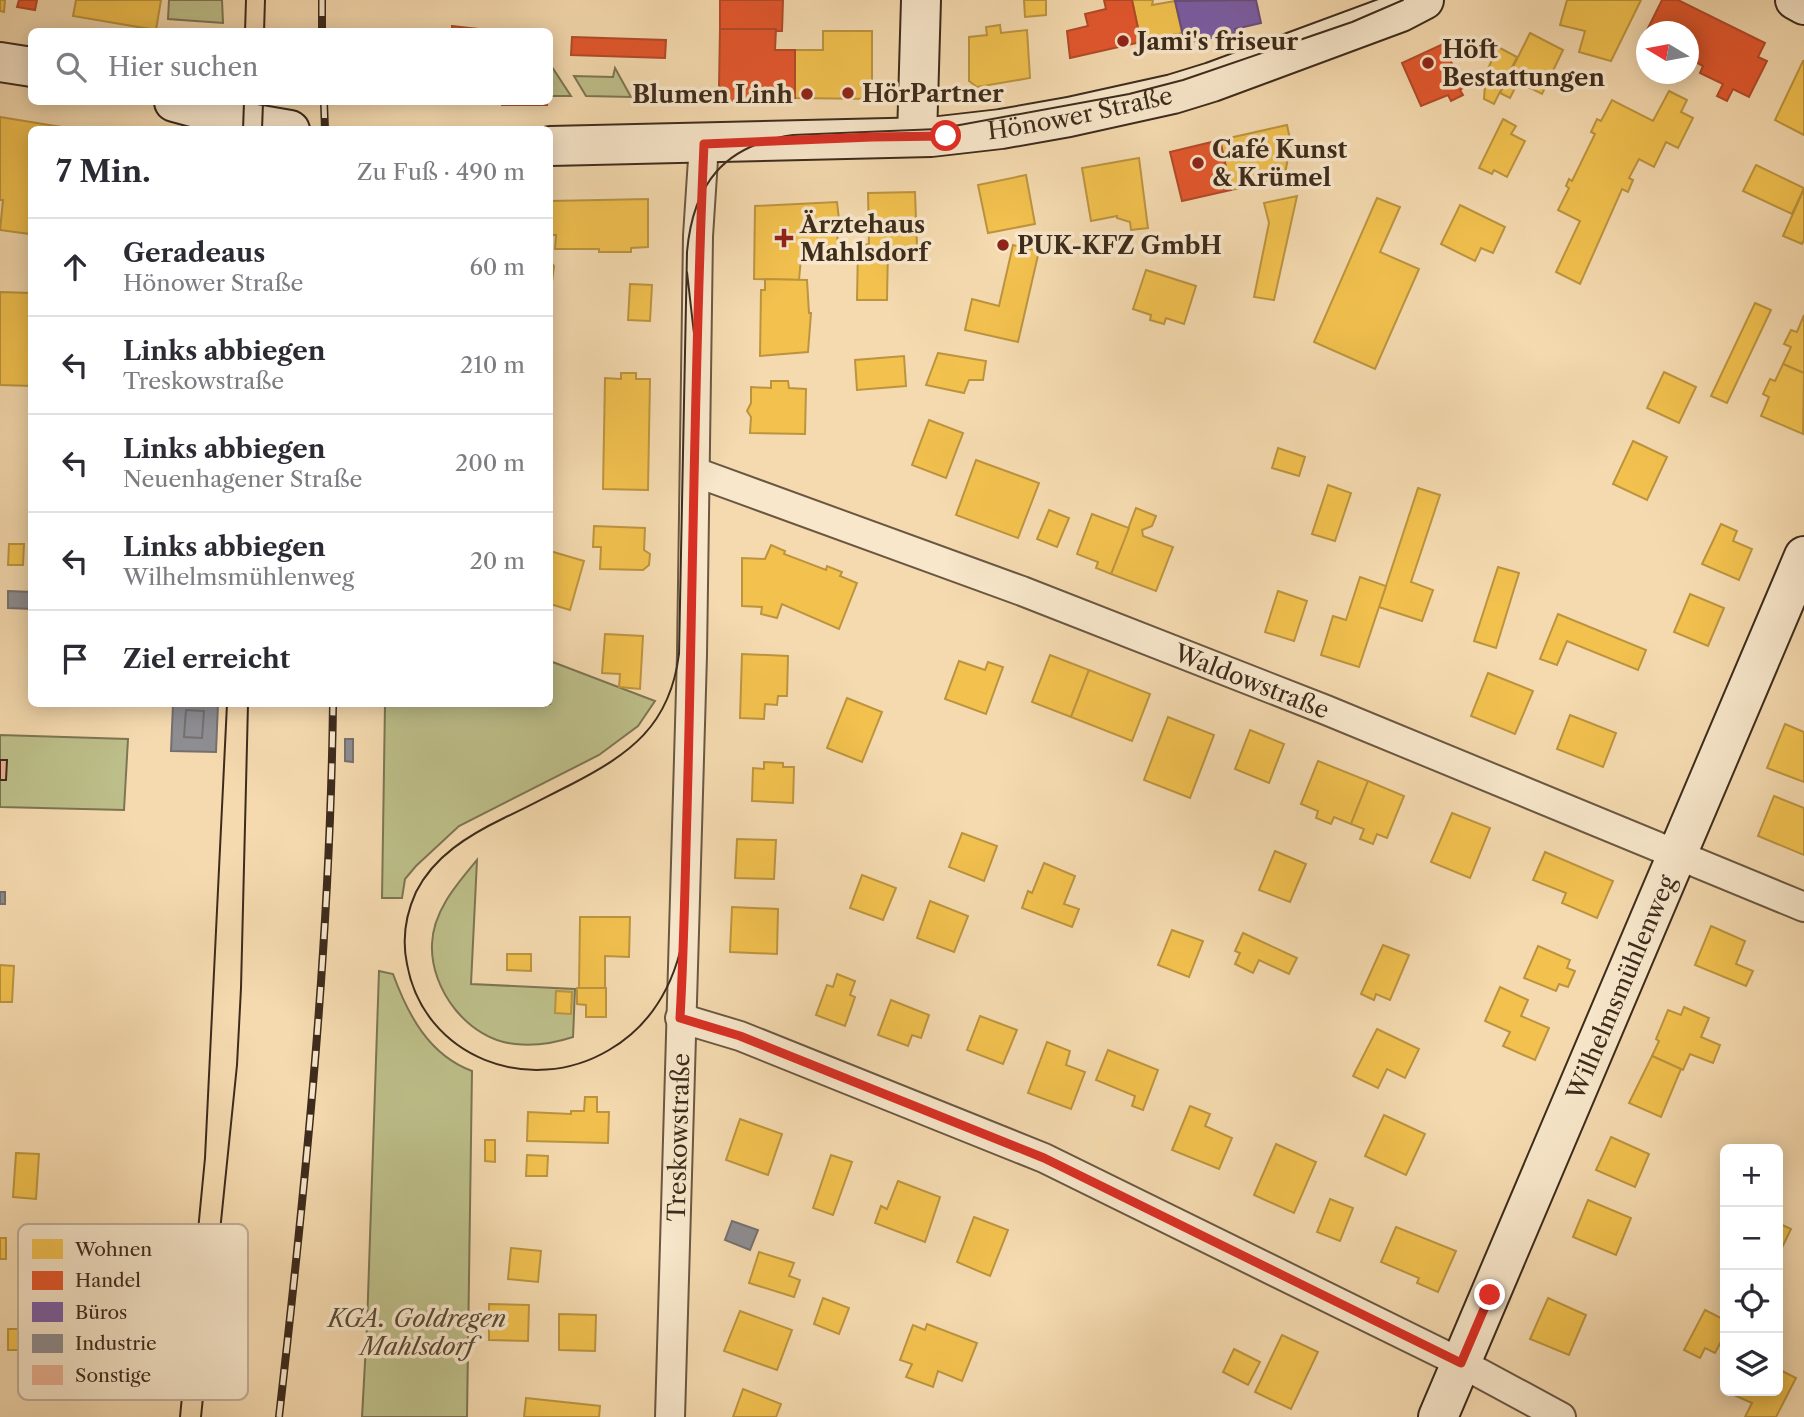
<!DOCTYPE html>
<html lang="de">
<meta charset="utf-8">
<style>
:root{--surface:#fff;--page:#f2f2f3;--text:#2b2b33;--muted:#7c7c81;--line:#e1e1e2}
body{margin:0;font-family:"Libre Caslon Text",serif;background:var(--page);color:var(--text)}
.controls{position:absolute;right:21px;bottom:21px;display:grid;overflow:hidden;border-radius:10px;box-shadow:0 4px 18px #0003}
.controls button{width:63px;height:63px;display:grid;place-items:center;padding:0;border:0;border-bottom:2px solid var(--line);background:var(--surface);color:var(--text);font:35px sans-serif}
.compass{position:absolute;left:1636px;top:21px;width:63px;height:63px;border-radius:50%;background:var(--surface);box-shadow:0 4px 18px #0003;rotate:280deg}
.stop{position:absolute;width:21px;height:21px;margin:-16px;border:5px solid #d93025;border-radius:50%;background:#fff}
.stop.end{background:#d93025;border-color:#fff;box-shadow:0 2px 7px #0008}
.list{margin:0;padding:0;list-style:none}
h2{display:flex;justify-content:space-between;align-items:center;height:91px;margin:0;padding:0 28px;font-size:30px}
h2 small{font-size:23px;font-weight:400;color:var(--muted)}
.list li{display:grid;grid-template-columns:46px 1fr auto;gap:21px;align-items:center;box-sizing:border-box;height:98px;padding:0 28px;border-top:2px solid var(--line)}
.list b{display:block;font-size:26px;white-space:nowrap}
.list p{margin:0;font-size:23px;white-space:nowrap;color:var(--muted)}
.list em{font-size:23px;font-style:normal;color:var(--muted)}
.icon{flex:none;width:38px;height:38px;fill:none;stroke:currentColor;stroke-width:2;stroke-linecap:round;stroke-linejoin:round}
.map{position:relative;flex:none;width:1804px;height:1417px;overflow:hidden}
.search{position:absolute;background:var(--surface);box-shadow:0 4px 18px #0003;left:28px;top:28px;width:525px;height:77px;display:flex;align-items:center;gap:18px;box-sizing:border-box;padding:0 24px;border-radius:10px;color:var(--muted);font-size:26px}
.panel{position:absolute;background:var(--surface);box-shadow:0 4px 18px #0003;left:28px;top:126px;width:525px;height:581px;border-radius:10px}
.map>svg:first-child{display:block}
.green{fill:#bdbf8a;stroke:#7d7553;stroke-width:2}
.homes{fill:#f2c14e;stroke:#bc943f;stroke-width:2}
.shops{fill:#e4572e;stroke:#b24a29;stroke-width:2}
.offices{fill:#7b5ea7;stroke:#684f7d;stroke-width:2}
.industry{fill:#8d8d92;stroke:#75706f;stroke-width:2}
.building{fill:#ebb193;stroke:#3d2b1c;stroke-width:2}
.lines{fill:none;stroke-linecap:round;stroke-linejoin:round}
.street-casing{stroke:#6b5741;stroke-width:32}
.secondary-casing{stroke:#3d2b1c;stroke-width:42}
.street{stroke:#f8e7cb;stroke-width:28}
.secondary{stroke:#f8e7cb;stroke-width:38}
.tram{stroke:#3d2b1c;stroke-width:2}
.rail-casing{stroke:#3d2b1c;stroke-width:8}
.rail{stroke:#f8e7cb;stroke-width:5;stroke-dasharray:16;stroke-linecap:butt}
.route{stroke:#d93025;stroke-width:9}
.poi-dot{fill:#8f2418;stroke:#f8e7cb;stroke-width:2.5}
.labels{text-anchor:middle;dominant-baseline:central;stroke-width:7;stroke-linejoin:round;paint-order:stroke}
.poi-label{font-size:24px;font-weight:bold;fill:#3d2b1c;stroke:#f8e7cb;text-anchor:start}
.street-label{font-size:24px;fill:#3d2b1c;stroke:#f8e7cb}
.park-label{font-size:24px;font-style:italic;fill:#574932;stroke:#f8e7cb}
.key{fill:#f8e7cb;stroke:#c0af96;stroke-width:2}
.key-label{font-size:19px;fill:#3d2b1c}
</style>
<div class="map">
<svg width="1804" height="1417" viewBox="0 0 1804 1417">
<rect width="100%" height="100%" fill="#f5daaf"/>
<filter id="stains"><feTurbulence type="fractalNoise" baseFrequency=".00286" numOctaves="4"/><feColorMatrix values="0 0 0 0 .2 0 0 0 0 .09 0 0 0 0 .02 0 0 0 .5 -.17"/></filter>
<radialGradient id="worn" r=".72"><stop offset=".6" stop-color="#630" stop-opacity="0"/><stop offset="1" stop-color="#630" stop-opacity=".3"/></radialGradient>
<g class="green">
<path d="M169 0H222L223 23 168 19Z"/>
<path d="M552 67 571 96H550V68Z"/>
<path d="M615 68 631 97 586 96 574 76 613 77Z"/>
<path d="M550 661 655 701 638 726 599 755 459 826 416 866 405 879 402 898H382L385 704H550Z"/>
<path d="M0 735 128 739 124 810 0 807Z"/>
<path d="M477 860 471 984 575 989 573 1037C555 1043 534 1046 515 1044 469 1040 430 990 432 944 433 911 457 884 477 860Z"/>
<path d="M379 971 393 974C408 1015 429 1055 472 1071L467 1417H362L367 1326Z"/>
</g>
<g class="homes">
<path d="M0 0H5L4 12 0 11Z"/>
<path d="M76 0H161L156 30 73 16Z"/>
<path d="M1024 0H1046V15L1025 17Z"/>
<path d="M1132 0H1153L1152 5 1175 1 1182 33 1141 42Z"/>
<path d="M1567 0H1641L1611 61 1579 52 1585 31 1560 25Z"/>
<path d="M1000 25 1001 33 1027 30 1030 78 977 87 969 81V37L987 35 986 27Z"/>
<path d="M823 31H872V99L795 98V50H823Z"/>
<path d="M1530 33 1563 50 1542 94 1518 82 1510 98 1500 93Z"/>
<path d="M1498 47 1517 57 1494 104 1484 99 1486 73Z"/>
<path d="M1803 61H1804V135L1775 120Z"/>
<path d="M1669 91 1687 100 1681 112 1693 118 1678 148 1666 142 1654 167 1639 159 1629 178 1633 180 1628 192 1622 189 1580 284 1556 272 1580 221 1558 210 1569 188 1566 186 1569 179 1572 181 1595 134 1591 132 1597 119 1601 121 1612 100 1653 121Z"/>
<path d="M0 117 62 127 61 130H32L30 234 0 230 3 200H0Z"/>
<path d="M1503 119 1516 126 1511 134 1525 141 1507 177 1494 170 1492 174 1479 168Z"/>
<path d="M1287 125 1291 144 1284 178 1231 190 1220 140Z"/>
<path d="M1139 158 1148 228 1131 230 1130 222 1117 218V216L1091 221 1082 168Z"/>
<path d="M1756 165 1804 188 1792 214 1743 191Z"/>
<path d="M1026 175 1035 224 988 233 978 185Z"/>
<path d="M1804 189V240L1802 244 1783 236Z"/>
<path d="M915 192 917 247 869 248 868 193Z"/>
<path d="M1297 196 1274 300 1254 297 1269 223 1264 203Z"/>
<path d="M1377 198 1400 207 1380 252 1419 269 1375 369 1314 342Z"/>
<path d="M648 199V247L631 248V252H599V249H555L556 235H550V201Z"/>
<path d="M837 202 840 228 837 229 838 248 809 250 805 257 801 258 799 280 754 279 755 206Z"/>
<path d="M1460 205 1505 227 1493 253 1481 248 1475 261 1441 244Z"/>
<path d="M869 244V248H888L887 300H857L858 246Z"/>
<path d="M1013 245 1039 251 1018 342 965 330 972 299 999 306Z"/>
<path d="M550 261 554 266 552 282H550Z"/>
<path d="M1146 270 1196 286 1184 324 1166 318 1164 324 1150 320 1151 315 1133 309Z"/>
<path d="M765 279 807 280 809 313H811L808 352 760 356 761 290H765Z"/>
<path d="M630 284 652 285 650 321 628 320Z"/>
<path d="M0 292 32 293V386L0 385Z"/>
<path d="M1755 303 1771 310 1727 403 1711 396Z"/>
<path d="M1804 315V373L1783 364 1791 347 1784 344 1791 330 1797 332Z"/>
<path d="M938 353 986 361 983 380H969L964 393 926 385Z"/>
<path d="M904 356 906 386 857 390 855 360Z"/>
<path d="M1783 364 1804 373 1803 434 1761 416 1769 397 1763 394 1770 379 1775 381Z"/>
<path d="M1664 372 1696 387 1679 423 1647 408Z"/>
<path d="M621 373H636V379H650L648 490 603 489 605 378 621 379Z"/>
<path d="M771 381H788L789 388 806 389 805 434 750 433 751 417 747 411 751 403V387L771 388Z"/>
<path d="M929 420 963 433 946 478 912 465Z"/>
<path d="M1633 441 1667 457 1647 500 1613 484Z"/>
<path d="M1278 448 1305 457 1299 476 1272 468Z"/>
<path d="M976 460 1039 483 1018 538 956 515Z"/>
<path d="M1328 485 1351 493 1335 541 1312 534Z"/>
<path d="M1418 488 1440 495 1411 582 1433 590 1422 621 1379 607Z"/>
<path d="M1136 508 1156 516 1152 526 1142 530 1143 536 1173 547 1156 591 1111 574Z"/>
<path d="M1049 510 1069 518 1057 547 1037 539Z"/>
<path d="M1092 514 1129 528 1111 574 1096 568 1098 562 1077 554Z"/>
<path d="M1721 524 1737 531 1733 541 1752 549 1739 580 1702 564Z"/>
<path d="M594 526 645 528 644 550 650 554 649 565 643 570 600 569 601 547H593Z"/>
<path d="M9 544H24L23 565H8Z"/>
<path d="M771 545 785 551 784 554 826 570 827 566 842 572 840 576 857 583 839 629 782 604 777 618 761 614 762 607 742 606V558L765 559Z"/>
<path d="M550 551 584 561 570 610 550 604Z"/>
<path d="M1498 567 1519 573 1496 648 1474 641Z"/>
<path d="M1360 577 1386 586 1359 667 1321 655 1333 616 1346 620Z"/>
<path d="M1278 591 1307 601 1294 641 1265 632Z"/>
<path d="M1690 594 1724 608 1708 646 1674 632Z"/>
<path d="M1558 614 1646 650 1638 670 1567 641 1557 665 1540 659Z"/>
<path d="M605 634 643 636 640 689 619 687 620 674 602 673Z"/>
<path d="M742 654 788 656 787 696H778L777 705 765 704 764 719 740 718Z"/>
<path d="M1050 655 1089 670 1071 717 1032 702Z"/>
<path d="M959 661 985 670 988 662 1003 667 986 714 945 699Z"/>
<path d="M1089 670 1150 694 1132 741 1071 717Z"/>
<path d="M1488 673 1533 691 1515 734 1471 716Z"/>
<path d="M847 698 882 712 862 762 827 748Z"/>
<path d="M1570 715 1616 733 1603 767 1557 749Z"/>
<path d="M1168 717 1214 735 1190 798 1144 780Z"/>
<path d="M1785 724 1804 732V782L1767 768Z"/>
<path d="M1250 730 1284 744 1269 783 1235 769Z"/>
<path d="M1318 761 1368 781 1351 824 1334 817 1331 824 1316 818 1318 811 1301 804Z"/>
<path d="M764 762 783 763V767H794L793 803 752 801 753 768 764 769Z"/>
<path d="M1368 781 1404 796 1387 838 1377 834 1373 844 1360 839 1364 829 1351 824Z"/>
<path d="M1774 796 1804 808V855L1758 836Z"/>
<path d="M1452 813 1490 828 1470 878 1431 862Z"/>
<path d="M962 833 997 846 984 881 949 867Z"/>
<path d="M737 839 776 840 774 879 735 878Z"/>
<path d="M1275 851 1306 864 1290 902 1259 890Z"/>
<path d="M1545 852 1613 881 1597 918 1562 903 1566 893 1533 880Z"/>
<path d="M1044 863 1075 876 1064 904 1079 909 1072 927 1022 908 1028 891 1032 893Z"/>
<path d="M862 875 896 888 883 920 850 908Z"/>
<path d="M930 901 968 916 954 952 917 938Z"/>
<path d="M732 907 778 909 777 954 730 952Z"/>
<path d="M580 917H630L629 957 605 956V988H579Z"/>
<path d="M1711 926 1745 941 1736 964 1753 971 1746 986 1695 965Z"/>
<path d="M1172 930 1203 941 1189 977 1158 965Z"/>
<path d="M1243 933 1297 958 1289 974 1259 960 1253 973 1235 964 1240 953 1235 951Z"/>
<path d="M1383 945 1409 955 1390 1000 1376 994 1374 1000 1361 994Z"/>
<path d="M1538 946 1570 960 1567 968 1575 971 1568 987 1559 984 1556 991 1524 978Z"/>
<path d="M507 954H531V971L507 970Z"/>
<path d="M0 965 14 966 12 1002H0Z"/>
<path d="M837 974 855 981 850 995 855 997 845 1026 816 1015 827 985 833 987Z"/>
<path d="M1500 987 1528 1000 1521 1016 1549 1028 1535 1060 1503 1046 1510 1032 1485 1021Z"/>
<path d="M577 988H606V1017H586V1005L577 1004Z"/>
<path d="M556 991 572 992 571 1014 555 1013Z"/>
<path d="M891 1000 929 1015 921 1038 912 1035 908 1046 878 1035Z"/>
<path d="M1684 1007 1709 1018 1701 1037 1720 1045 1713 1063 1690 1054 1683 1070 1652 1056 1659 1041 1656 1039 1668 1010 1681 1015Z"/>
<path d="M980 1016 1017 1030 1003 1064 967 1050Z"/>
<path d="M1377 1029 1419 1049 1405 1078 1387 1069 1378 1088 1353 1076Z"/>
<path d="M1047 1042 1070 1051 1066 1065 1085 1072 1071 1109 1028 1093Z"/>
<path d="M1108 1050 1158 1070 1143 1110 1132 1106 1135 1096 1096 1080Z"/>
<path d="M1652 1056 1681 1069 1661 1117 1629 1103Z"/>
<path d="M585 1097H597V1112H609L608 1143 527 1141 528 1112 571 1114V1111H584Z"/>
<path d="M1190 1106 1210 1114 1205 1126 1232 1138 1219 1169 1172 1150Z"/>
<path d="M1384 1115 1425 1134 1406 1175 1365 1156Z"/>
<path d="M740 1119 782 1134 768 1175 726 1160Z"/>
<path d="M1611 1137 1649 1154 1635 1187 1596 1170Z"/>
<path d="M485 1140H495V1162L485 1161Z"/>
<path d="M1276 1144 1316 1162 1294 1213 1254 1195Z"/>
<path d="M16 1153 39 1154 36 1199 13 1197Z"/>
<path d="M527 1155 548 1156 547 1176H526Z"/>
<path d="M831 1155 852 1162 833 1215 813 1208Z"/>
<path d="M898 1181 940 1197 925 1242 875 1223 881 1206 887 1209Z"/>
<path d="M1330 1199 1353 1208 1340 1241 1317 1232Z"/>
<path d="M1588 1200 1631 1218 1616 1255 1573 1237Z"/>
<path d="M974 1217 1008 1230 990 1276 957 1262Z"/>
<path d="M1778 1223 1791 1229 1778 1256Z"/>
<path d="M1396 1227 1456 1251 1438 1292 1417 1283 1419 1278 1381 1262Z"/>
<rect x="0" y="1238" width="6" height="21"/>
<path d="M511 1248 541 1251 538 1282 508 1279Z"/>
<path d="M759 1252 794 1263 789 1276 800 1280 794 1297 749 1283Z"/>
<path d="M823 1298 849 1308 839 1334 814 1324Z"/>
<path d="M1548 1298 1586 1315 1569 1355 1530 1339Z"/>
<path d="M489 1304 529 1305 528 1341 489 1340Z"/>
<path d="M1705 1310 1725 1320V1334L1715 1353 1705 1348 1700 1358 1684 1350Z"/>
<path d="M740 1311 792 1330 777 1370 724 1351Z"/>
<path d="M559 1314 596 1315 595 1351 559 1350Z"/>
<path d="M927 1324 977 1343 962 1381 938 1371 933 1387 906 1377 912 1364 900 1360 913 1325 925 1330Z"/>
<path d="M8 1329H34L35 1350H8Z"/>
<path d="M1282 1335 1318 1352 1291 1409 1255 1392Z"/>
<path d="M1234 1349 1260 1362 1248 1385 1223 1372Z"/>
<path d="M1778 1369 1796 1378 1776 1417H1745L1752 1403 1734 1395 1736 1391H1778Z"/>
<path d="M743 1389 781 1404 776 1417H733Z"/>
<path d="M526 1398 600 1406 599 1417H524Z"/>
</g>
<g class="shops">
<path d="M19 0H37L35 10 17 7Z"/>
<path d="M720 0H783L782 31H776V29H720Z"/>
<path d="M1104 0H1132L1141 42 1070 58 1067 31 1088 26 1085 14 1106 9Z"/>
<path d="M1662 0H1678L1765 43 1758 57 1767 61 1749 97 1733 89 1727 101 1717 96 1723 84 1700 73 1703 66 1688 58V32H1646V45L1641 42Z"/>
<path d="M452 26 505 32H452Z"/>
<path d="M720 29H776L775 50H795V98L729 101 719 89Z"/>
<path d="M572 37 666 40 665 58 571 55Z"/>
<path d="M1443 44 1463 88 1460 90 1463 95 1451 101 1448 95 1421 106 1402 63Z"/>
<rect x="502" y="102" width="45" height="3"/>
<path d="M1220 140 1231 190 1182 201 1170 152Z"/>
</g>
<path class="offices" d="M1256 0 1261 23 1235 29 1236 33 1185 43 1175 1Z"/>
<g class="industry">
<path d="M8 591 32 592V609L8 608Z"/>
<path d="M173 704H218L216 752 171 751Z"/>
<path d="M186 710 204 711 202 738 184 737Z"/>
<path d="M345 739H353V762L345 761Z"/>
<rect x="0" y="892" width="5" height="12"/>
<path d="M732 1221 758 1230 750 1250 725 1240Z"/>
</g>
<path class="building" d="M0 760H7L6 780H0Z"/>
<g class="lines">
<g class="street-casing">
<g id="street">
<path id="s1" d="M695 472 1022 591 1326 710 1804 907"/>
<path d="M680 1018 740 1036 1044 1158 1461 1363 1561 1417"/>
<path id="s2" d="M670 1417 692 655 698 236 704 144"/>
</g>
</g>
<g class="secondary-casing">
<g id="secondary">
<path d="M1795 0 1804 5"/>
<path d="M0 62 32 67"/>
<path d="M174 102 255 124 290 130"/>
<path d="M917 137 921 0"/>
<path id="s3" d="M550 146 931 137 1001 129 1069 117 1173 94 1212 82 1401 12 1424 0"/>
<path id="s4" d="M1438 1417 1804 556"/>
</g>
</g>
<use href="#street" class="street"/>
<use href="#secondary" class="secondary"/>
<g class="tram">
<path d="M245 32 246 0"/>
<path d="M264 32 265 0"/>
<path d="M243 130 244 102"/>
<path d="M262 130 263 102"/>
<path d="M687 272 699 378 687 908C683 965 661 1020 609 1050 530 1097 424 1058 407 964 402 940 406 914 416 892 434 856 469 835 504 818 526 808 548 796 570 785 630 754 670 726 679 654L687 252C693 184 724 145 793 135L938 129 1129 94 1183 80 1352 22 1403 0"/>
<path d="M180 1417 205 1158 227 704"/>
<path d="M201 1417 237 1065 241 988 248 704"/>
</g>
<g class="rail-casing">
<g id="rail">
<path d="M322 0V32"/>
<path d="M324 102 325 130"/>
<path d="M279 1417C306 1179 330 943 333 704"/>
</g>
</g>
<use href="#rail" class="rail"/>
</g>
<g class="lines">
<path class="route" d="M946 136 872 137 704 144C694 366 693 589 687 811 685 880 684 949 680 1018L740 1036 1044 1158 1461 1363 1490 1295"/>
</g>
<g class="poi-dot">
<circle cx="1123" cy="41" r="7"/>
<circle cx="1428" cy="63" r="7"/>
<circle cx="848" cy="93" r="7"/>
<circle cx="807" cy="94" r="7"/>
<circle cx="1198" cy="163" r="7"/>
<path d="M780.5 227.5h7v7h7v7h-7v7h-7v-7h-7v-7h7z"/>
<circle cx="1003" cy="245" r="7"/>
</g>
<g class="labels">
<g class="poi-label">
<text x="1137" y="41">Jami's friseur</text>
<text x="1442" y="49">Höft<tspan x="1442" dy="28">Bestattungen</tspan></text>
<text x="862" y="93">HörPartner</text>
<text x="793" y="94" text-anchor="end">Blumen Linh</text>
<text x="1212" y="149">Café Kunst<tspan x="1212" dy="28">&amp; Krümel</tspan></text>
<text x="800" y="224">Ärztehaus<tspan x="800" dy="28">Mahlsdorf</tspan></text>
<text x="1017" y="245">PUK-KFZ GmbH</text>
</g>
<g class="street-label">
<text stroke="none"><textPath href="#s3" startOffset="532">Hönower Straße</textPath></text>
<text stroke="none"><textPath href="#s1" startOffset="595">Waldowstraße</textPath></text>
<text stroke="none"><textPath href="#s4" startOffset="467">Wilhelmsmühlenweg</textPath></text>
<text stroke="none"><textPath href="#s2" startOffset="280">Treskowstraße</textPath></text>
</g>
<g class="park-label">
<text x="417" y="1318">KGA. Goldregen<tspan x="417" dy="28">Mahlsdorf</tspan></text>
</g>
</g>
<rect x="18" y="1224" width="230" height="176" rx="10" class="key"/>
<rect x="32" y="1239" width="31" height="20" fill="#f2c14e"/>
<rect x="32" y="1271" width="31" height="19" fill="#e4572e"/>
<rect x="32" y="1302" width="31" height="20" fill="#7b5ea7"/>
<rect x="32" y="1334" width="31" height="19" fill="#8d8d92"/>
<rect x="32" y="1365" width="31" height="20" fill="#ebb193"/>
<g class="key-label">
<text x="75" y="1256">Wohnen</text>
<text x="75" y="1287">Handel</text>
<text x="75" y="1319">Büros</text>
<text x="75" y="1350">Industrie</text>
<text x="75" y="1382">Sonstige</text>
</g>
<rect width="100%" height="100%" filter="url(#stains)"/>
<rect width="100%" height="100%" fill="url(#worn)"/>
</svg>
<div class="controls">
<button>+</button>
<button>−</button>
<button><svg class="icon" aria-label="locate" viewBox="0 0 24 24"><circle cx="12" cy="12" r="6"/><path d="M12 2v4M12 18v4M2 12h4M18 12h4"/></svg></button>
<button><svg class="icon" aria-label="layers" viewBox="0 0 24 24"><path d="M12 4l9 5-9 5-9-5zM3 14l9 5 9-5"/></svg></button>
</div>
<svg class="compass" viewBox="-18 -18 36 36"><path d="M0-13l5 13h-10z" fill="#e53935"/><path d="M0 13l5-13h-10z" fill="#7c7c81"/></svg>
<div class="stop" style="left:946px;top:136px"></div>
<div class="stop end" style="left:1490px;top:1295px"></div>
<div class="search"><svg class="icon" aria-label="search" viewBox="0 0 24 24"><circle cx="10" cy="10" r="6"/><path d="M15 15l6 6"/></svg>Hier suchen</div>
<section class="panel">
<h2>7 Min.<small>Zu Fuß · 490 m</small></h2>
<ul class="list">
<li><svg class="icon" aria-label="ahead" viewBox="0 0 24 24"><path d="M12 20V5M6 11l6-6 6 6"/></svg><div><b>Geradeaus</b><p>Hönower Straße</p></div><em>60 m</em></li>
<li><svg class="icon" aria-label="left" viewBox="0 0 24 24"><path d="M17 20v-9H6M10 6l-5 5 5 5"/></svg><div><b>Links abbiegen</b><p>Treskowstraße</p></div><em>210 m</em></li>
<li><svg class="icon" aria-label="left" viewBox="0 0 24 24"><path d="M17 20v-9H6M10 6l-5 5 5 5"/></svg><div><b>Links abbiegen</b><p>Neuenhagener Straße</p></div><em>200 m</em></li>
<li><svg class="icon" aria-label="left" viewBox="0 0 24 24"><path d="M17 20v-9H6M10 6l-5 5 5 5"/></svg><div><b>Links abbiegen</b><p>Wilhelmsmühlenweg</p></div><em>20 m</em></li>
<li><svg class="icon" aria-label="arrive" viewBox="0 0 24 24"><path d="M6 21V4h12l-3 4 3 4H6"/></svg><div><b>Ziel erreicht</b></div></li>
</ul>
</section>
</div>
